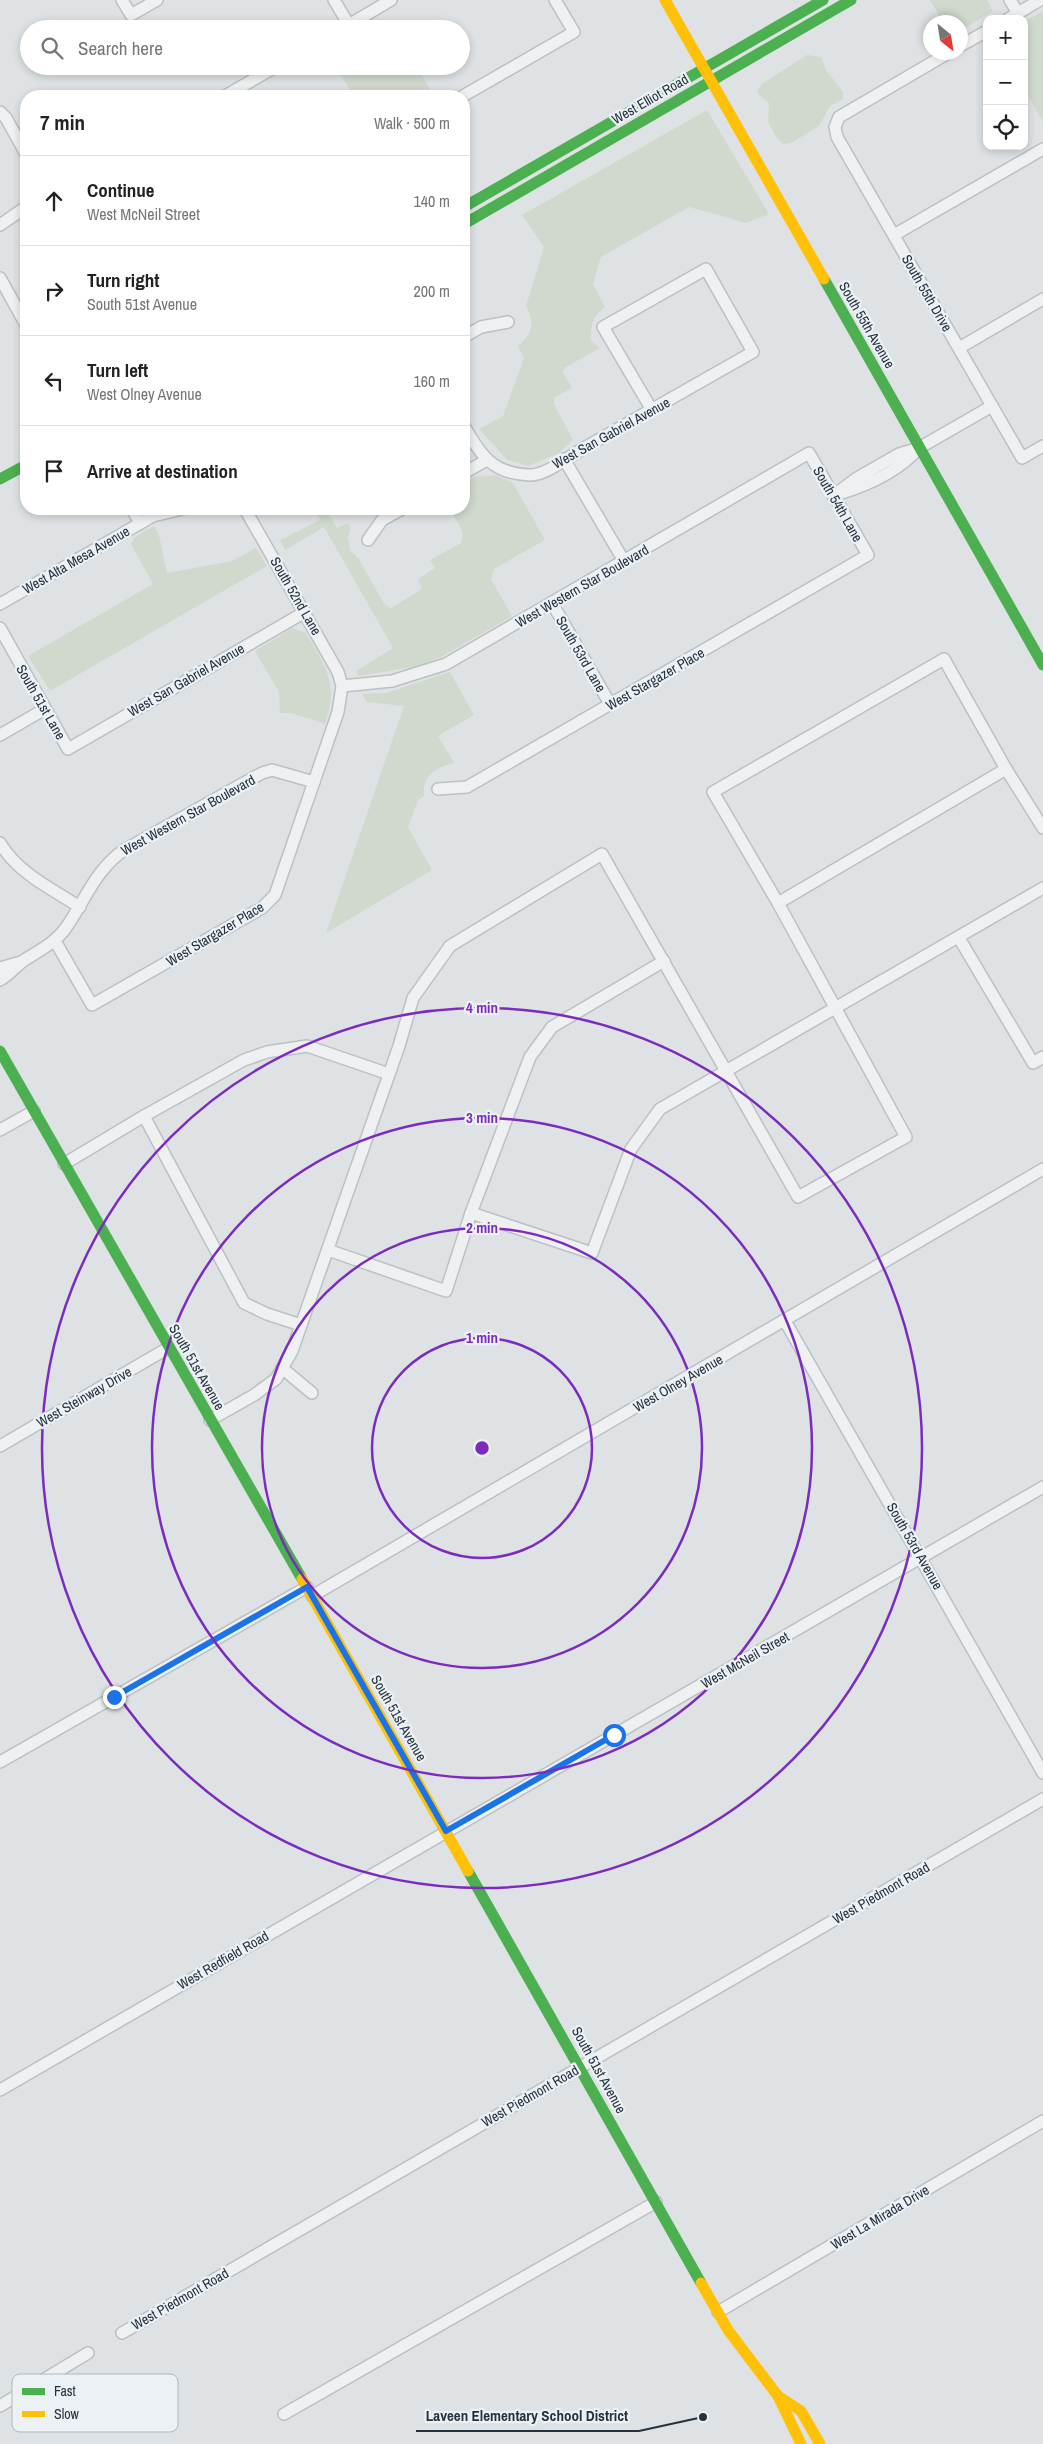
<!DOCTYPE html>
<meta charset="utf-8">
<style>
:root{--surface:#fff;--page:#f2f2f2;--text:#222;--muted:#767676;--line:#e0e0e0}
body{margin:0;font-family:"Archivo Narrow",sans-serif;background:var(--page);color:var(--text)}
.controls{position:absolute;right:15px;top:15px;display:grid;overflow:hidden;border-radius:10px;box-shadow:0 2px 8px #0003}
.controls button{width:45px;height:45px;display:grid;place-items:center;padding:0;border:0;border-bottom:1px solid var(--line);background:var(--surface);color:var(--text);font:25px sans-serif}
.compass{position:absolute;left:923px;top:15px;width:45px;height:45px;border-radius:50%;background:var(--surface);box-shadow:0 2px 8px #0003;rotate:150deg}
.stop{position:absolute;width:15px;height:15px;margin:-11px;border:4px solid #1a73e8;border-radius:50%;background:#fff}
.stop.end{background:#1a73e8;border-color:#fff;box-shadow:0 1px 5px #0008}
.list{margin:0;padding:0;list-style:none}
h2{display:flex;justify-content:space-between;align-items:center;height:65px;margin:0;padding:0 20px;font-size:21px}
h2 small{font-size:16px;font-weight:400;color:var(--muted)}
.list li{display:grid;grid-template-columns:32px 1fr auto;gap:15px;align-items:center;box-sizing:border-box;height:90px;padding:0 20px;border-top:1px solid var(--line)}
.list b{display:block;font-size:19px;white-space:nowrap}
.list p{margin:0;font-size:16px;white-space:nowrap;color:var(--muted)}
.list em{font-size:16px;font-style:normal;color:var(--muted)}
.icon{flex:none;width:28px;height:28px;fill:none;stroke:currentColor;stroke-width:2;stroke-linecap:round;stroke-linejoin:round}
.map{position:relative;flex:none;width:1043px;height:2444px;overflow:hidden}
.search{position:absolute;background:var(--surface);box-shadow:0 2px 8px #0003;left:20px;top:20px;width:450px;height:55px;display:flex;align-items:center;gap:12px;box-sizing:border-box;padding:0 18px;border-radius:28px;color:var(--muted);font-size:19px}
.panel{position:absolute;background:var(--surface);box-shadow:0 2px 8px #0003;left:20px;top:90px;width:450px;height:425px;border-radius:20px}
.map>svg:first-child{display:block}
.green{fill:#d1d9cf}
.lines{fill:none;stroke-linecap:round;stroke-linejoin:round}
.street-casing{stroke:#bdc0c2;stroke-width:14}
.street{stroke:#eef0f1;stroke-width:11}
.fast{stroke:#4caf50;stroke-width:11}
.slow{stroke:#ffc107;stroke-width:11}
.route{stroke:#1a73e8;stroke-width:6}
.ring{fill:none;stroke:#7b2cbf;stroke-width:2.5}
.labels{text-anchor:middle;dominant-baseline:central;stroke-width:4.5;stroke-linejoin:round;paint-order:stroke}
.street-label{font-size:14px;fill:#26313e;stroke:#ecf1f5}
.key{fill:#ecf1f5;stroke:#b1b7be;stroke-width:1}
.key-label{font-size:14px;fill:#26313e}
.centre{fill:#7b2cbf;stroke:#ecf1f5;stroke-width:2.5}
.ring-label{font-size:15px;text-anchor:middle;font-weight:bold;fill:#7b2cbf;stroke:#ecf1f5;stroke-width:4.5;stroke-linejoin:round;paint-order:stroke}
.leader{fill:none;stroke:#26313e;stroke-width:2}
.callout-dot{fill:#26313e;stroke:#ecf1f5;stroke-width:2}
.callout-label{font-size:15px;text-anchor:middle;font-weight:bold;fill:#26313e;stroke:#ecf1f5;stroke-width:4.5;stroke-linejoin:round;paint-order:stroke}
</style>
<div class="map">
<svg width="1043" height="2444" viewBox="0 0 1043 2444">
<rect width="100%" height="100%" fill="#dfe2e4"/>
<g class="green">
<path d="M930 0H987L993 11 961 30 960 22H943Z"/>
<path d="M1043 11V122L1024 88V22Z"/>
<path d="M807 55 821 57 826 70 843 92V99L830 106 819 126 791 143 783 144 775 135 768 122 769 103 759 95 757 91 763 83Z"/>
<path d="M336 66H416L434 96H353Z"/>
<path d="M707 110 769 214 746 223 689 207 601 257 593 284 605 307C593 316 590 325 591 341L600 348 564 368 563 373 572 388 555 397 554 404 573 440 558 454 528 466 507 460 479 429 503 416 524 358 518 346C533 335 535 322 526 306L544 247 522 215Z"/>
<path d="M496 475 513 483 545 540 494 569 491 579 512 616 443 656 419 666 359 676 356 671 393 648 324 527 285 550 280 540 320 520 314 509H326L337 528 348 523 351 528 348 537 350 550 359 559 384 604 391 608 422 589 418 579 435 568 430 560 461 543 463 533 450 509H464V483L474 477Z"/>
<path d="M154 526 159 535 167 573 232 561 256 548 267 566 50 691 28 656 153 584 131 544 135 537Z"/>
<path d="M292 628 306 633C326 667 339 684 325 724L291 713H280L279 692 255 651Z"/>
<path d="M450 672 474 715 438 736 454 763C435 768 422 775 424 796L418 800 408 827 432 870 326 933 404 706 367 702 362 694 386 693Z"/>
</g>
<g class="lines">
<g class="street-casing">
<g id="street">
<path d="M122 0 131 15 157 0"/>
<path d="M334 0 349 25"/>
<path d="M1010 0 1018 13"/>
<path d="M1008 19 1040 0"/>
<path d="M342 29 391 0"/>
<path d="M960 46 987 31"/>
<path d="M950 52 839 117 835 127 837 137 1022 458 1043 446"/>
<path d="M225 96 277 66"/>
<path d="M463 96 574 32 555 0"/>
<path d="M0 112 6 118 26 154"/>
<path d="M0 225 26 207"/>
<path d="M894 235 1043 149"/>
<path d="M0 278 26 325"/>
<path d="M464 337 481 327 508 322"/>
<path d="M959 348 1043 299"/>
<path d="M464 426C481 455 492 474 530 475 547 475 569 456 584 448 641 416 697 384 753 352L706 269 603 327 652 410"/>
<path d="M564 459 624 561"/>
<path d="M464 473 487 460"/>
<path d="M842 493C871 484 899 471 919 448"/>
<path d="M833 496 857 478 899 454 919 448 992 406"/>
<path d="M132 509 140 523"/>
<path d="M368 540 382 520 402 509"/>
<path d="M552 603 610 704"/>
<path d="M0 604 153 516 182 509"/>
<path d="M0 628 68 749 305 612"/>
<path d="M342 686 392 681 446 664 809 453 868 555 467 787 438 789"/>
<path d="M0 735 45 709"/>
<path d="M0 843C18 873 50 888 80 907"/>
<path d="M778 903 1006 769"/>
<path d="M959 938 1033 1063 1043 1057"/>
<path d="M55 941 92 1005 262 908 275 895 338 712 342 686 338 672 245 509"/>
<path d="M0 968 21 962"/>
<path d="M0 980C9 975 15 967 23 961 38 951 54 944 65 929 85 901 95 870 124 850L262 773 272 770 314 782"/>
<path d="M0 1130 34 1111"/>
<path d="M64 1164 144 1116"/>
<path d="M471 1213 592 1253 631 1149 660 1109 1043 888"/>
<path d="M328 1250 446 1291 471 1213 530 1057 552 1027 664 961"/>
<path d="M785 1321 1043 1773"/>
<path d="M301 1325 267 1314 244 1303 144 1116 244 1060 267 1052 307 1046 389 1074"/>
<path d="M282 1368 312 1393"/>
<path d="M210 1420 254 1395 276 1379 292 1351 399 1046 413 998 450 946 602 854 798 1197 906 1137 778 903 713 792 944 659 1006 769 1043 828"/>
<path d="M0 1446 168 1348"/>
<path d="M312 1596 1043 1169"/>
<path d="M0 1762 307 1587"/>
<path d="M0 2090 1043 1487"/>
<path d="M718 2312 1043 2121"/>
<path d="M122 2333 1043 1799"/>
<path d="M0 2406 88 2353"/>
<path d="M284 2414 656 2202"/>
</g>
</g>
<use href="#street" class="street"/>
<g class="fast">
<path d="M464 207 823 0"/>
<path d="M464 224 851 0"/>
<path d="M824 279 1043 665"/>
<path d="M0 479 26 465"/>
<path d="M0 1051 302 1579"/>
<path d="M468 1871 701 2283"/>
</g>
<g class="slow">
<path d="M665 0 824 279"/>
<path d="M302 1579 468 1871"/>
<path d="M701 2283 728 2330 778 2396 801 2444"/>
<path d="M778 2396 801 2411 820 2444"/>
</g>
</g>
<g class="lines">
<path class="route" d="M114 1697 307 1587 446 1831 614 1735"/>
</g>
<g class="ring">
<circle cx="482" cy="1448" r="110"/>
<circle cx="482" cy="1448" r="220"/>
<circle cx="482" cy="1448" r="330"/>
<circle cx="482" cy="1448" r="440"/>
</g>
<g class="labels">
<g class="street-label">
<text transform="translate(650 99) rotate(-30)">West Elliot Road</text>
<text transform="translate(927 293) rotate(60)">South 55th Drive</text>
<text transform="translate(867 325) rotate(60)">South 55th Avenue</text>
<text transform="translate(611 433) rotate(-29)">West San Gabriel Avenue</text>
<text transform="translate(838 504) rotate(60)">South 54th Lane</text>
<text transform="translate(76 560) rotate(-30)">West Alta Mesa Avenue</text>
<text transform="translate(582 586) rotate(-30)">West Western Star Boulevard</text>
<text transform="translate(296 596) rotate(60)">South 52nd Lane</text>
<text transform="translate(581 654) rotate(60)">South 53rd Lane</text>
<text transform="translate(655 679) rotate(-30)">West Stargazer Place</text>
<text transform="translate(186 680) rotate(-30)">West San Gabriel Avenue</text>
<text transform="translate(41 702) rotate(60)">South 51st Lane</text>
<text transform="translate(188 815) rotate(-29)">West Western Star Boulevard</text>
<text transform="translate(215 934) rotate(-31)">West Stargazer Place</text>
<text transform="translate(197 1367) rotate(60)">South 51st Avenue</text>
<text transform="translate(678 1383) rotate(-30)">West Olney Avenue</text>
<text transform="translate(84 1397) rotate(-30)">West Steinway Drive</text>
<text transform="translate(915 1546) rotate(60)">South 53rd Avenue</text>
<text transform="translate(745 1660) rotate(-30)">West McNeil Street</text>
<text transform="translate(399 1718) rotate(60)">South 51st Avenue</text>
<text transform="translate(881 1893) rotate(-30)">West Piedmont Road</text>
<text transform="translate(223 1960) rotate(-30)">West Redfield Road</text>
<text transform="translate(599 2070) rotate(61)">South 51st Avenue</text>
<text transform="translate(530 2096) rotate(-30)">West Piedmont Road</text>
<text transform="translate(880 2217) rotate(-31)">West La Mirada Drive</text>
<text transform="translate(180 2299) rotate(-30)">West Piedmont Road</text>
</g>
</g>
<rect x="12" y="2374" width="166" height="58" rx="8" class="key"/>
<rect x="22" y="2388" width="23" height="7" fill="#4caf50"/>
<rect x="22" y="2411" width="23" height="6" fill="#ffc107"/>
<g class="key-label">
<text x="54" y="2396">Fast</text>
<text x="54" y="2419">Slow</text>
</g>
<circle cx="482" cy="1448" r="8" class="centre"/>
<g class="ring-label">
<text x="482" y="1013">4 min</text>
<text x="482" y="1123">3 min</text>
<text x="482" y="1233">2 min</text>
<text x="482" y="1343">1 min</text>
</g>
<path class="leader" d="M703 2417L639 2431H416"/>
<circle class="callout-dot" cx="703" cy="2417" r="5"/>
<g class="callout-label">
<text x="527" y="2421">Laveen Elementary School District</text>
</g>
</svg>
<div class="controls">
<button>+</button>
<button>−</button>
<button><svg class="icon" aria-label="locate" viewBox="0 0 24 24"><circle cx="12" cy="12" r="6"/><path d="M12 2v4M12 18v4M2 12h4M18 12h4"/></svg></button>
</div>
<svg class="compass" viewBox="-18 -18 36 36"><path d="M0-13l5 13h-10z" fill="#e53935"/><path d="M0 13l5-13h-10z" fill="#767676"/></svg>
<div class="stop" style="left:614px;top:1735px"></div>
<div class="stop end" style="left:114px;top:1697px"></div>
<div class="search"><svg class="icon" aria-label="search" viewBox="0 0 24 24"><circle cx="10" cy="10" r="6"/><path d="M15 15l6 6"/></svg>Search here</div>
<section class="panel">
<h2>7 min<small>Walk · 500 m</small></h2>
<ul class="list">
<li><svg class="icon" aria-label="ahead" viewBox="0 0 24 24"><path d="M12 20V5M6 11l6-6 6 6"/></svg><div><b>Continue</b><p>West McNeil Street</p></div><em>140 m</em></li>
<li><svg class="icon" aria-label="right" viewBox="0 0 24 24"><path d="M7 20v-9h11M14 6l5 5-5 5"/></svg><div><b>Turn right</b><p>South 51st Avenue</p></div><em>200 m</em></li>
<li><svg class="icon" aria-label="left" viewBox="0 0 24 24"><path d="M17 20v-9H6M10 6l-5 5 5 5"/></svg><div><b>Turn left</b><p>West Olney Avenue</p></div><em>160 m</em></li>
<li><svg class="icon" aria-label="arrive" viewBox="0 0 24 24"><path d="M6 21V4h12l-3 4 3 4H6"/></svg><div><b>Arrive at destination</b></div></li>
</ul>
</section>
</div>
